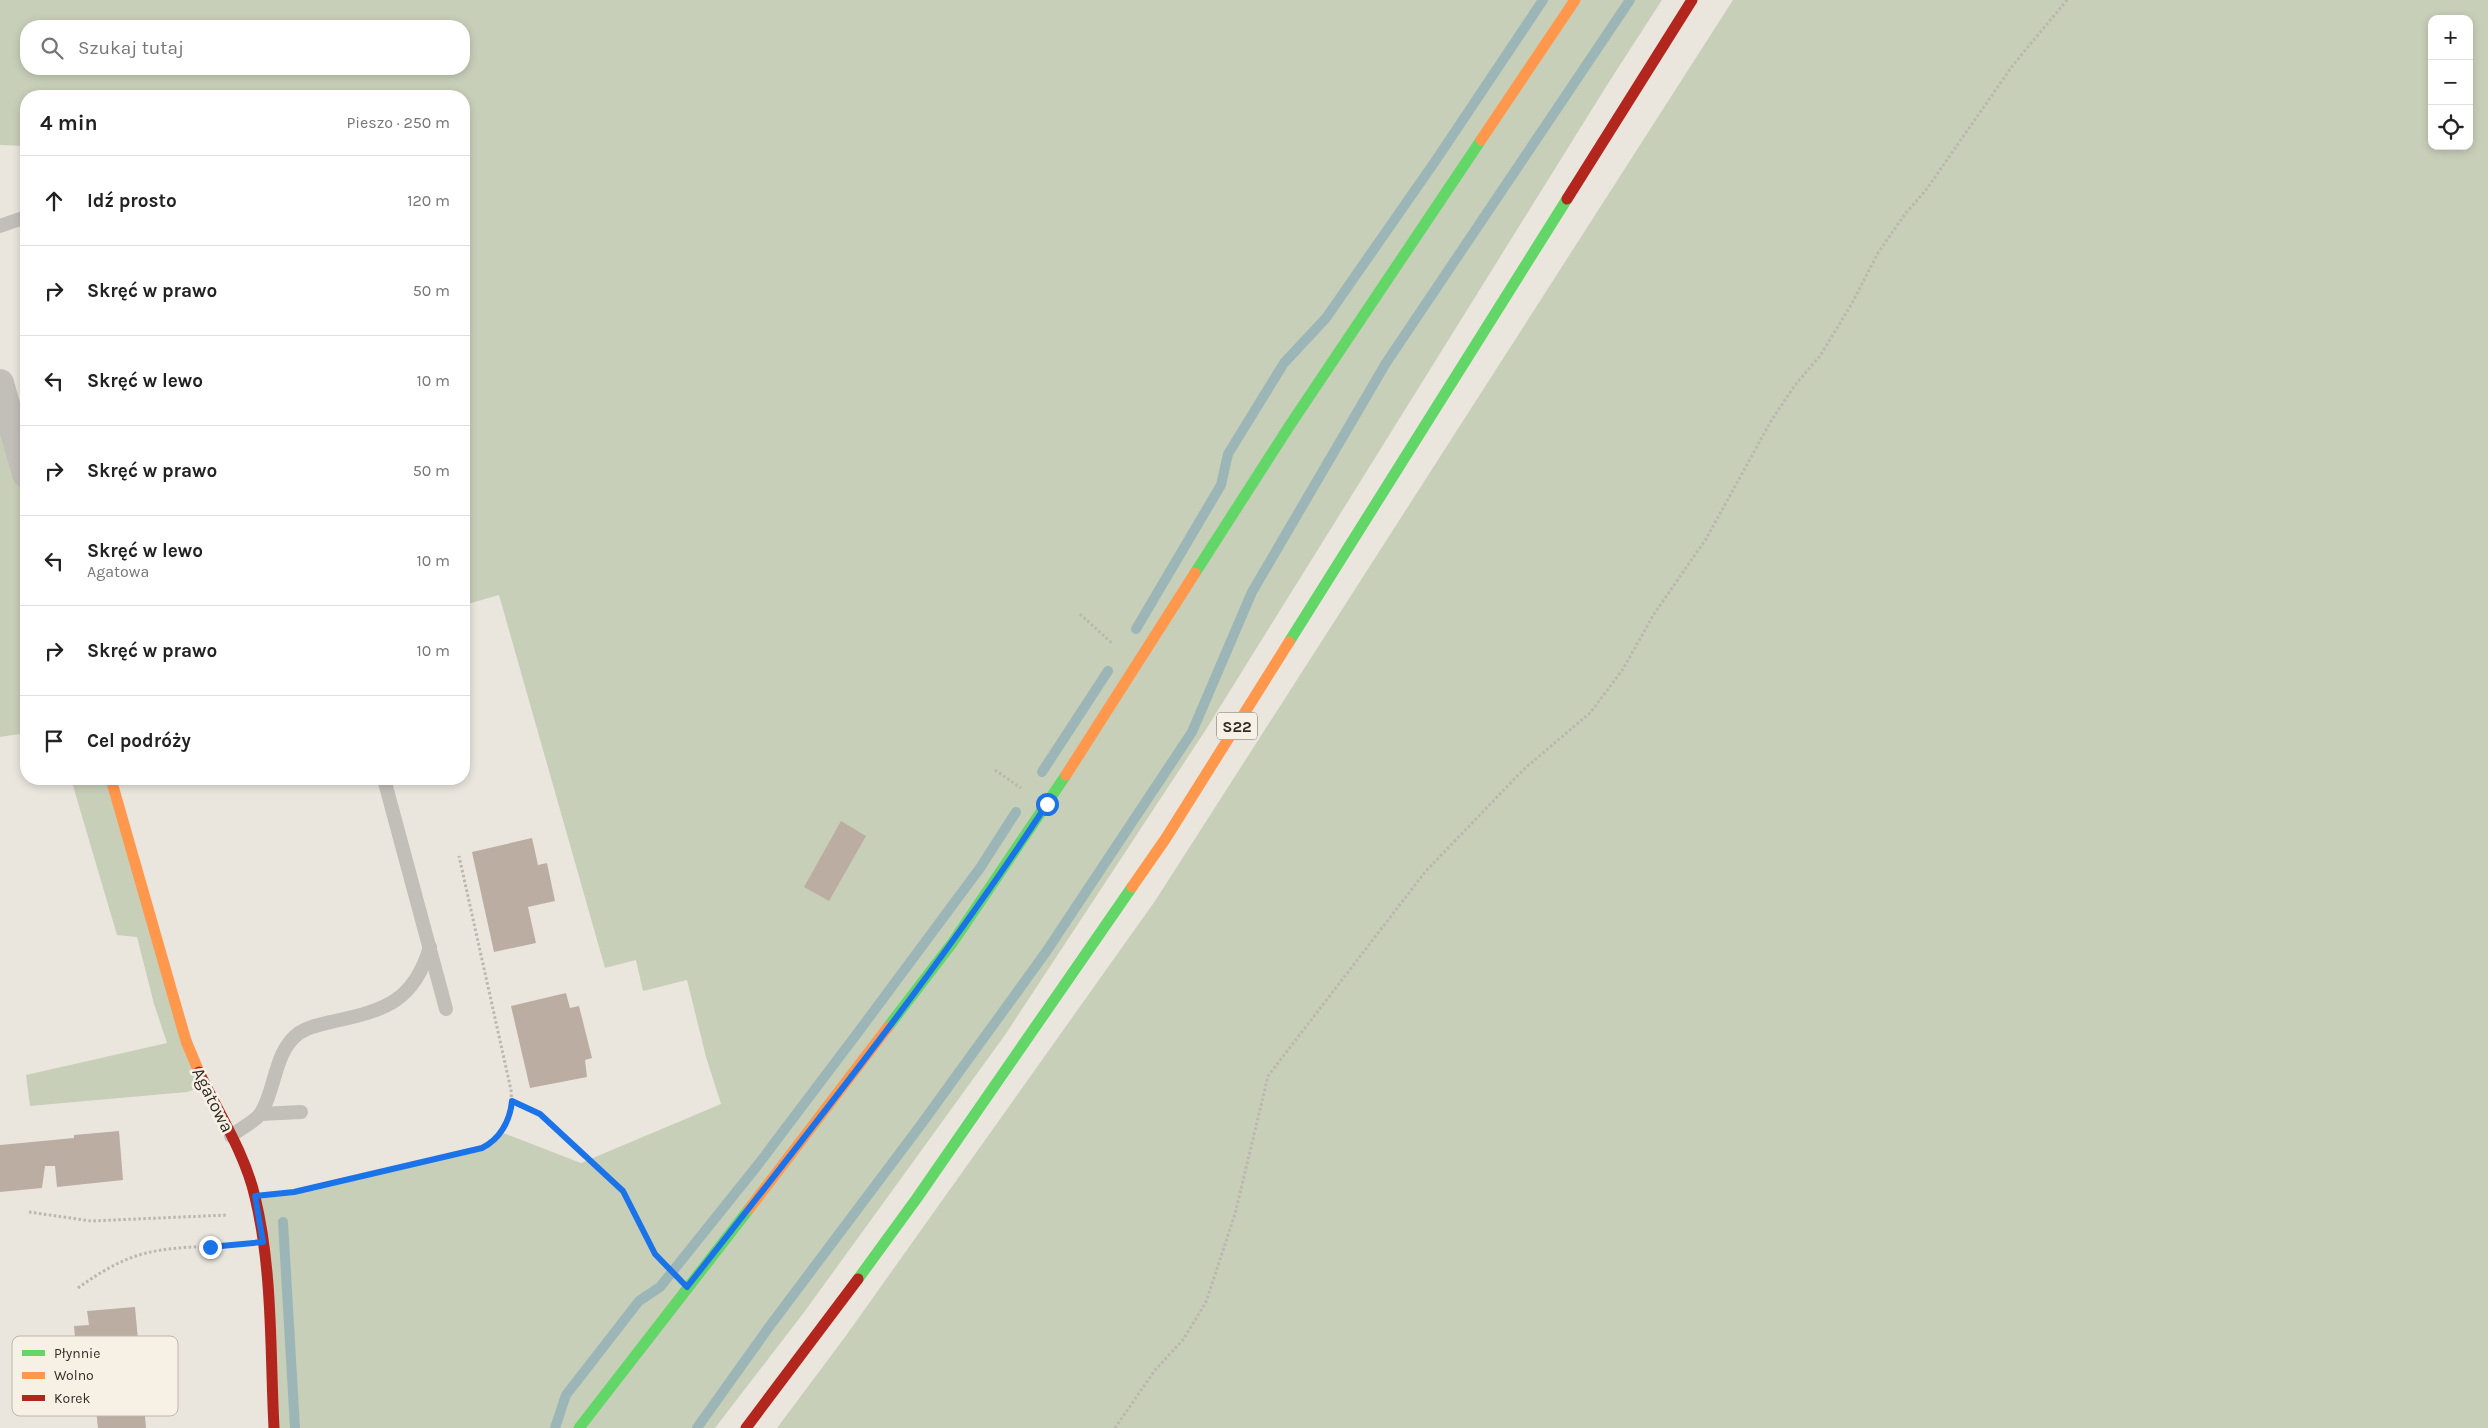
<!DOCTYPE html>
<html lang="pl">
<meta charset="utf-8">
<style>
:root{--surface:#fff;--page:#f6f6f6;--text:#222;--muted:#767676;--line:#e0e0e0}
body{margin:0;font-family:Karla,sans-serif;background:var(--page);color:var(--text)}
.controls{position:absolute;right:15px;top:15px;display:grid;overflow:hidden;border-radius:10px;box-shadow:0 2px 8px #0003}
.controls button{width:45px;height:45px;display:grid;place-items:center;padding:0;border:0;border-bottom:1px solid var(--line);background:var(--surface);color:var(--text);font:25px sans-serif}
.stop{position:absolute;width:15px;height:15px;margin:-11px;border:4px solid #1a73e8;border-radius:50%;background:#fff}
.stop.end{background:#1a73e8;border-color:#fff;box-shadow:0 1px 5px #0008}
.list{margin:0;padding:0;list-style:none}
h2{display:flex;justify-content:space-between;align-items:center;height:65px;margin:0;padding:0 20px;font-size:21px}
h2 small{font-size:16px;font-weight:400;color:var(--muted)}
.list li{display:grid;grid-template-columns:32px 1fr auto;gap:15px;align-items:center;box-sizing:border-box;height:90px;padding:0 20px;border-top:1px solid var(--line)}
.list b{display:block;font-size:19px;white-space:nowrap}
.list p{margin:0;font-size:16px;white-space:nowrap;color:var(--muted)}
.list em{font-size:16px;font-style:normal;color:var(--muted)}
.icon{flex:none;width:28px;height:28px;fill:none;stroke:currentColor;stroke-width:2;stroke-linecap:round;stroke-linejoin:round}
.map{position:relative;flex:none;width:2488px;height:1428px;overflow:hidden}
.search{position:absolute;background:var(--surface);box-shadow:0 2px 8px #0003;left:20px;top:20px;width:450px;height:55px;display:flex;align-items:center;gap:12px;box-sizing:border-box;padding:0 18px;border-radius:20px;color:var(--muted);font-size:19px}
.panel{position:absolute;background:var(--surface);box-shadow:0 2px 8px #0003;left:20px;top:90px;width:450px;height:695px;border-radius:20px}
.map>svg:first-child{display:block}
.green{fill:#c8cfb9;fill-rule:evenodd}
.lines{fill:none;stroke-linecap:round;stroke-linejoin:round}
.stream{stroke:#9cb6b8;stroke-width:10}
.building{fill:#bcada2}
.path{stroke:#bbb6b0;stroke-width:3;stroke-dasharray:2.5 2.5;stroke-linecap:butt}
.lane{stroke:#c2beb8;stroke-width:14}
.street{stroke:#c2beb8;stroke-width:28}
.fast{stroke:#63d668;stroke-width:11}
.slow{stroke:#ff974d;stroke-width:11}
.jam{stroke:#b3261e;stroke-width:11}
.route{stroke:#1a73e8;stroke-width:6}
.labels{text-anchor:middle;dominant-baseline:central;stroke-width:5;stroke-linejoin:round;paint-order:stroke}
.shield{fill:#f7f1e5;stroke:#6d6760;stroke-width:1}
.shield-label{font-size:16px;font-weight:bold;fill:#322c27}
.street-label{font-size:18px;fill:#322c27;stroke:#f7f1e5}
.key{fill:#f7f1e5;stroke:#bcb6ac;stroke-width:1}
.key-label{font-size:14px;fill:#322c27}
</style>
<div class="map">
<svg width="2488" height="1428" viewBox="0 0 2488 1428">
<rect width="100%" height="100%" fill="#eae6de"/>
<g class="green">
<path d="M0 0H1662L1609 82 1205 731 1005 1035 805 1311 715 1428H274L255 1196 294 1192 482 1148 501 1132 581 1163 721 1104 706 1057 687 980 643 991 636 960 605 968 499 595 464 605V96H26V146L0 145ZM26 26H464V69H26Z"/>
<path d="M1733 0H2488V1428H777L845 1337 1155 901ZM2432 19H2469V146H2432Z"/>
<path d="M0 383 26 474V733L0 737Z"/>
<path d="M71 779H111L206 1086 187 1092 30 1106 26 1075 167 1043 154 1004 137 937 117 935Z"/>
</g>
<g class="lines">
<g class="stream">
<path d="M1136 629 1221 485 1228 454 1284 363 1326 318 1436 160 1543 0"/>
<path d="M1042 772 1108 671"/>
<path d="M283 1222 295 1428"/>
<path d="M555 1428 566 1395 639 1301 660 1287 757 1166 862 1027 980 868 1016 812"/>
<path d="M697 1428 769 1327 920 1126 1046 952 1192 732 1252 592 1386 363 1630 0"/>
</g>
</g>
<g class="building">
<path d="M841 821 866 836 829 901 804 887Z"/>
<path d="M532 838 538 865 547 863 555 901 528 907 536 943 494 952 472 852Z"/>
<path d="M566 993 570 1008 579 1006 592 1058 585 1060 587 1077 530 1088 511 1006Z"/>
<path d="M119 1131 123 1180 57 1187 55 1166H45L42 1188 0 1192V1145L74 1138V1135Z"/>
<path d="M135 1307 146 1428H98L93 1380 79 1382 74 1326 89 1325 87 1311Z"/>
</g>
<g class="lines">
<g class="path">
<path d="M1080 614 1113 644"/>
<path d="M995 770 1021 788"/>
<path d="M512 1101 540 1114 623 1191 655 1254 667 1267"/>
<path d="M284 1193 482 1148C504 1137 513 1114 511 1090L459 856"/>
<path d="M29 1212 91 1221 227 1215"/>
<path d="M78 1288C96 1275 115 1263 136 1256 166 1246 202 1247 233 1245"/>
<path d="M1115 1428 1155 1370 1183 1340 1206 1302 1235 1214 1268 1076 1425 872 1523 770 1591 712 1623 669 1654 614 1706 539 1771 421 1795 385 1820 356 1851 305 1878 253 1905 214 1926 190 2013 65 2067 0"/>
</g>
<g class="lane">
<path d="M0 226 26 217"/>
<path d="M384 779 446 1009"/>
<path d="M261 1114 301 1112"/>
<path d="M231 1136C240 1129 256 1121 261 1113 276 1089 274 1051 299 1033 310 1026 322 1024 335 1021 386 1010 414 1001 430 947"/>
</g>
<path class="street" d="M0 383 26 474"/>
<g class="fast">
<path d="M1195 573 1290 425 1481 140"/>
<path d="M1289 642 1567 199"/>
<path d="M888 1027 953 942 1066 775"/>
<path d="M858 1279 917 1198 1132 887"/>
<path d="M579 1428 749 1209"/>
</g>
<g class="slow">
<path d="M1481 140 1575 0"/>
<path d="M1066 775 1195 573"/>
<path d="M111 779 186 1041 199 1072"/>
<path d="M1132 887 1166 838 1289 642"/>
<path d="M749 1209 888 1027"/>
</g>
<g class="jam">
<path d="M1567 199 1692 0"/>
<path d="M199 1072C218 1112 245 1153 255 1197 273 1271 270 1352 274 1428"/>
<path d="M746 1428 858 1279"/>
</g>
</g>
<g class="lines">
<path class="route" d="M210 1247 263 1242 255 1196 294 1192 482 1148C500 1139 510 1121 512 1101L540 1114 623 1191 655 1254 687 1287C811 1129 937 972 1047 804"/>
</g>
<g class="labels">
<rect class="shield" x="1217" y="712.5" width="40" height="27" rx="4"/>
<g class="shield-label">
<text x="1237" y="726">S22</text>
</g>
<g class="street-label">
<text transform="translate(213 1100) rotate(63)">Agatowa</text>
</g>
</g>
<rect x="12" y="1336" width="166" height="80" rx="8" class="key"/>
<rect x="22" y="1350" width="23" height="6" fill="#63d668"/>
<rect x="22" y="1372" width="23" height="7" fill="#ff974d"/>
<rect x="22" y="1395" width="23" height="6" fill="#b3261e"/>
<g class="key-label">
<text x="54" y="1358">Płynnie</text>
<text x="54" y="1380">Wolno</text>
<text x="54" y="1403">Korek</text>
</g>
</svg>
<div class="controls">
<button>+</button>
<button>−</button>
<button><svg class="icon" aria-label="locate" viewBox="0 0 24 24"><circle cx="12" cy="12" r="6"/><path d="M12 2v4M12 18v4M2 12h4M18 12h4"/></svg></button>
</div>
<div class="stop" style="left:1047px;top:804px"></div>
<div class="stop end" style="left:210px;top:1247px"></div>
<div class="search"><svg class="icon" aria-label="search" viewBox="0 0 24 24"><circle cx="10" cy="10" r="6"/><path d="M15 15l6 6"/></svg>Szukaj tutaj</div>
<section class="panel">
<h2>4 min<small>Pieszo · 250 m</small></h2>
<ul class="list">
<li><svg class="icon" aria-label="ahead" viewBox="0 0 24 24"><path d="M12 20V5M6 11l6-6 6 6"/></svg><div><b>Idź prosto</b></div><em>120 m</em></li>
<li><svg class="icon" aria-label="right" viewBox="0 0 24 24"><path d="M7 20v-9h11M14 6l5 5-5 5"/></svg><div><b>Skręć w prawo</b></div><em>50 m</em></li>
<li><svg class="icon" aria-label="left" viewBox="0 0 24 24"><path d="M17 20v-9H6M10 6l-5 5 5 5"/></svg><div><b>Skręć w lewo</b></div><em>10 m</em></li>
<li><svg class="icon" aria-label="right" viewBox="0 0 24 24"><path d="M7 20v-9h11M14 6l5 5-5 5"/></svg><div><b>Skręć w prawo</b></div><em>50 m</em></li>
<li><svg class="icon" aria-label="left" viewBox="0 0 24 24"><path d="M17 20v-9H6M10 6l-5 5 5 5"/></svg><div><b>Skręć w lewo</b><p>Agatowa</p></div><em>10 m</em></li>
<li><svg class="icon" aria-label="right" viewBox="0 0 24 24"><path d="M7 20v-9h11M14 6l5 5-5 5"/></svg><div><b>Skręć w prawo</b></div><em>10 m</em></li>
<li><svg class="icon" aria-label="arrive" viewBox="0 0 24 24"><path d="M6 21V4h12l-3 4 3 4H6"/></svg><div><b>Cel podróży</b></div></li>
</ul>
</section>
</div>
